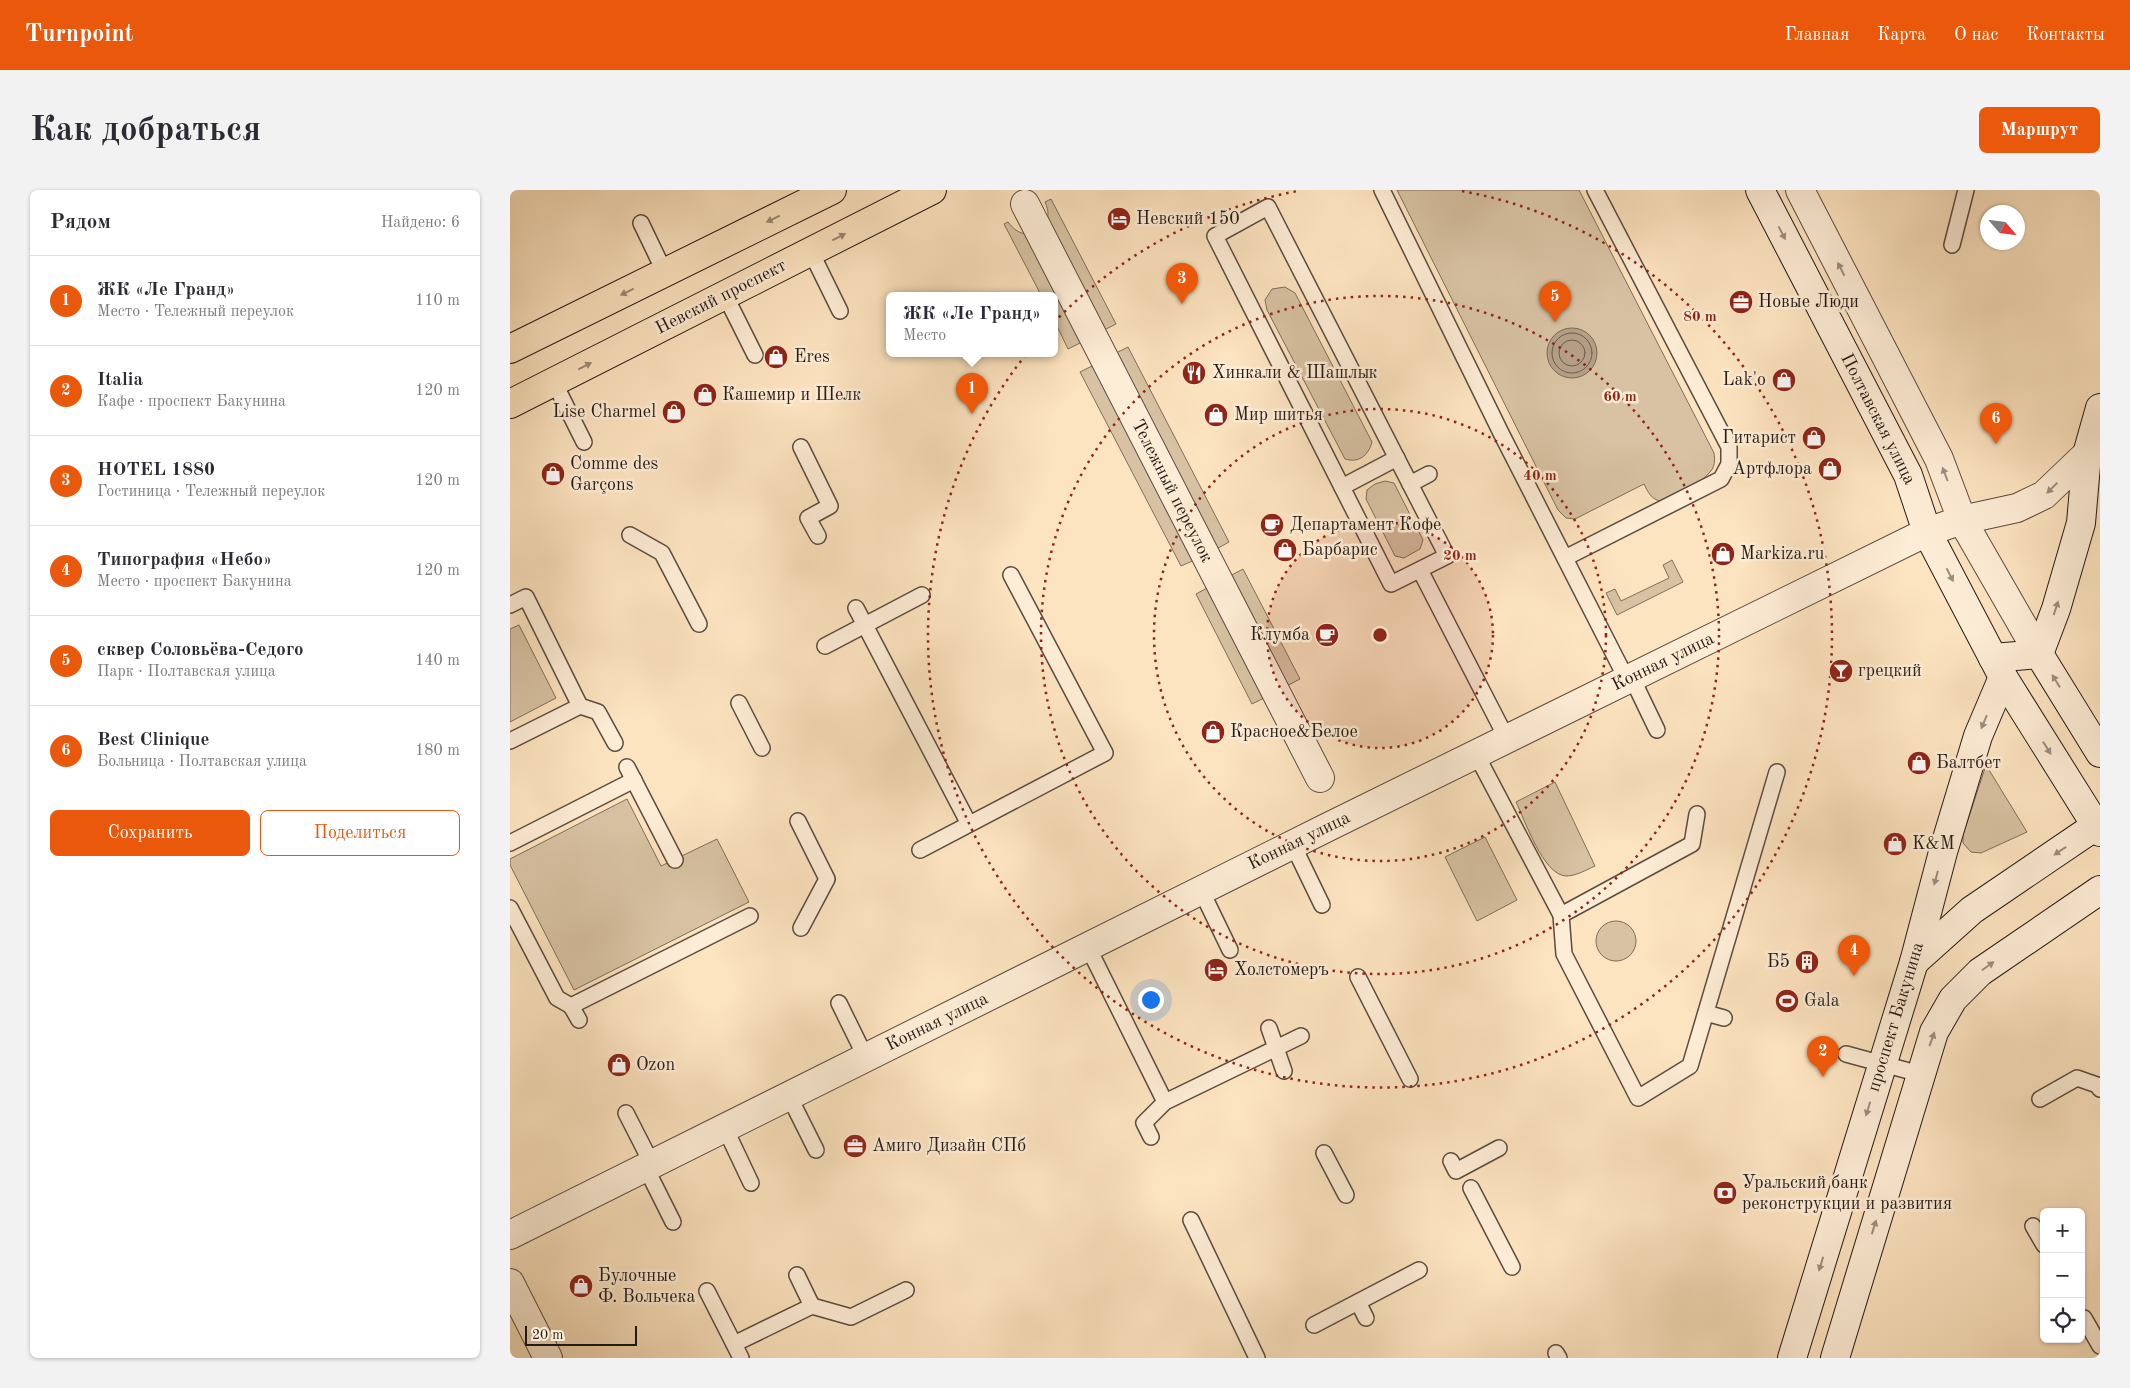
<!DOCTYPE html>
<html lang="ru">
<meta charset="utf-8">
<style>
:root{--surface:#fff;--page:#f2f2f3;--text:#2b2b33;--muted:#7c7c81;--line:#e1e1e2;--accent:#ea580c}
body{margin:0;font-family:"Old Standard TT",serif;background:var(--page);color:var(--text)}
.controls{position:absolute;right:15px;bottom:15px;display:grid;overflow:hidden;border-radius:8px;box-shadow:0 1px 4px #0004}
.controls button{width:45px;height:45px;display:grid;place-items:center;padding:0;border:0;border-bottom:1px solid var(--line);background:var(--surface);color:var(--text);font:25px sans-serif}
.compass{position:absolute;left:1470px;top:15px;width:45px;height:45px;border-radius:50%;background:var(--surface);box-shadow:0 1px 4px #0004;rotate:118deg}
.scale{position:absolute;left:15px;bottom:12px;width:112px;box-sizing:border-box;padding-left:5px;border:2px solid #251a14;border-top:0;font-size:14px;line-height:18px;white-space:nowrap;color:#251a14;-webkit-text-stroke:4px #feedd6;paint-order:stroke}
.you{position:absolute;left:640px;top:809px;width:18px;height:18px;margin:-12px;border:4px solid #fff;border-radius:50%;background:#1a73e8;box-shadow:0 0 0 8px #1a73e833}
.badge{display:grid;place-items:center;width:32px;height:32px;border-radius:50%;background:var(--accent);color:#fff;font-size:16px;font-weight:700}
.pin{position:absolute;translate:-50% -41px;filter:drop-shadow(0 1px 2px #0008)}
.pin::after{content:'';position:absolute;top:26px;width:18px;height:15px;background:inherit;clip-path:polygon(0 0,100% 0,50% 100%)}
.popup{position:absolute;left:376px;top:102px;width:172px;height:65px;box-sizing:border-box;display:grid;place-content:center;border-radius:8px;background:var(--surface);filter:drop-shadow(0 1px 4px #0005);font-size:16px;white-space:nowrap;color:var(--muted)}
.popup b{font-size:19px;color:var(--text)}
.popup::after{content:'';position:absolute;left:50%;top:100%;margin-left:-10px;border:10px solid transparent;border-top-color:var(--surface)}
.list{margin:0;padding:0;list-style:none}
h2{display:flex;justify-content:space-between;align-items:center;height:65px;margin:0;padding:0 20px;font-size:21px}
h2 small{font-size:16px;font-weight:400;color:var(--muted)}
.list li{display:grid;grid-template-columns:32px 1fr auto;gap:15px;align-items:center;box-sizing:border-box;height:90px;padding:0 20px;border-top:1px solid var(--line)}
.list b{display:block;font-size:19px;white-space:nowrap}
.list p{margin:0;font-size:16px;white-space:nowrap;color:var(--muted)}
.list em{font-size:16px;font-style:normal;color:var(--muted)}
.actions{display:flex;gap:10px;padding:15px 20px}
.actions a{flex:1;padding:11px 0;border:1px solid var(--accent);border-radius:8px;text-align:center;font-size:18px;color:var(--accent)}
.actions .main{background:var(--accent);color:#fff}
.icon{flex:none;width:28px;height:28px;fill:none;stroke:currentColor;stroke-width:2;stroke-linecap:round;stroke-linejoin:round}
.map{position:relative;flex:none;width:1590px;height:1168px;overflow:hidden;border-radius:8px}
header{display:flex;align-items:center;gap:30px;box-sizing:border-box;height:70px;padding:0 25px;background:var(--accent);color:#fff}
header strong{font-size:24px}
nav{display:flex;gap:28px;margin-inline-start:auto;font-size:18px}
.intro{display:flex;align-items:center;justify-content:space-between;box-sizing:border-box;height:120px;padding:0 30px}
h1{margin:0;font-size:35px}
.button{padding:12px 22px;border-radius:8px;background:var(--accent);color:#fff;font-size:18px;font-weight:700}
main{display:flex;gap:30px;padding:0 30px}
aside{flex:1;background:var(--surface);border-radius:8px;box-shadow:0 1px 4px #0004}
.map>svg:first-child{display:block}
.green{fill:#d8c2a3;stroke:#7e6e5c}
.water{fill:#b49f86;stroke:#7b6a58}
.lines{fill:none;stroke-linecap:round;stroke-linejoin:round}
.shore{stroke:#6c5c4d;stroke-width:1}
.lane-casing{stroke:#5b4c3f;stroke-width:18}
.street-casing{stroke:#5b4c3f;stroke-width:30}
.secondary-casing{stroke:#251a14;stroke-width:30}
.primary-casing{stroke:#251a14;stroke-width:30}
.lane{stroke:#feedd6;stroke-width:15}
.street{stroke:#feedd6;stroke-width:28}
.secondary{stroke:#feedd6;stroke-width:28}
.primary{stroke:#fde4c0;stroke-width:28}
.oneway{fill:#9c8973}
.oneway2{fill:#9c8e7f}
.ring{fill:none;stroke:#8f2418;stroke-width:2.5;stroke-dasharray:2.5 5}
.labels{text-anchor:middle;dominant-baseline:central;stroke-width:5;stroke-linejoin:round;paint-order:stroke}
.poi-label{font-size:18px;fill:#251a14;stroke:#feedd6;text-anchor:start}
.street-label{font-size:18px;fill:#251a14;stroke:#feedd6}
.centre{fill:#8f2418;stroke:#feedd6;stroke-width:2.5}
.ring-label{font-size:15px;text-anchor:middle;font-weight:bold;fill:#8f2418;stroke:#feedd6;stroke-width:5;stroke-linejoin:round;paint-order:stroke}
</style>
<header>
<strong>Turnpoint</strong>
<nav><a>Главная</a><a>Карта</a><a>О нас</a><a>Контакты</a></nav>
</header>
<div class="intro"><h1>Как добраться</h1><a class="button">Маршрут</a></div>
<main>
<aside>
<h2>Рядом<small>Найдено: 6</small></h2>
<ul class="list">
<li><span class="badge">1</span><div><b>ЖК «Ле Гранд»</b><p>Место · Тележный переулок</p></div><em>110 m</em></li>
<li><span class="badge">2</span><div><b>Italia</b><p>Кафе · проспект Бакунина</p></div><em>120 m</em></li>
<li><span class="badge">3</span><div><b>HOTEL 1880</b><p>Гостиница · Тележный переулок</p></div><em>120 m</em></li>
<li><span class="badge">4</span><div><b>Типография «Небо»</b><p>Место · проспект Бакунина</p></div><em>120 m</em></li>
<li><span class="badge">5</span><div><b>сквер Соловьёва-Седого</b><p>Парк · Полтавская улица</p></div><em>140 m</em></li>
<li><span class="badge">6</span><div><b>Best Clinique</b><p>Больница · Полтавская улица</p></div><em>180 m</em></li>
</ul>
<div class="actions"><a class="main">Сохранить</a><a>Поделиться</a></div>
</aside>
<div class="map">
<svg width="1590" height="1168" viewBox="0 0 1590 1168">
<rect width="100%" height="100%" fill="#fde4c0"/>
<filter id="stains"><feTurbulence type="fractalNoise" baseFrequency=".004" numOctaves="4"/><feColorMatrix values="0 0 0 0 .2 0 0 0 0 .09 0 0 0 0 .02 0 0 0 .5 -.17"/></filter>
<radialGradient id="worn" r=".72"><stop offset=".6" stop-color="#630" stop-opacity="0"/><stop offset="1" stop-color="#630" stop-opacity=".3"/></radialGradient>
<g class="green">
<path d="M887 0H1069L1204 263C1205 270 1205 277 1200 282 1189 296 1166 303 1150 311 1141 309 1138 302 1134 294L1065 329 1056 328 1048 320Z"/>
<path d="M541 9 606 134 590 142 535 36C539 27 539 21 535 12Z"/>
<path d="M498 32C504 40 509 43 519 45L574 151 558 159 545 132 544 105H531L494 34Z"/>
<path d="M775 97 785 103 862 252C858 266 849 273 835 269L757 120 755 110 762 99Z"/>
<path d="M618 157 719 352 703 361 602 165Z"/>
<path d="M586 174 687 369 671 376 570 182Z"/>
<path d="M875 291 884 293 913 350 910 359 894 368 885 366 856 309 857 300 865 294Z"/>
<path d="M1162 370 1173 392 1107 425 1096 403 1105 399 1111 411 1159 388 1153 375Z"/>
<path d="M733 379 790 489 775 497 718 387Z"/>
<path d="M701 396 758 506 742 514 686 404Z"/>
<path d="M9 435 46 508 0 532V439Z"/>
<path d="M1476 575 1517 642 1471 663 1461 662 1453 653V645Z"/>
<path d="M1045 592 1085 676C1076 680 1066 686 1056 686 1033 685 1015 630 1006 612Z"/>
<path d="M117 609 151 676 207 649 239 712 64 800 0 675V669Z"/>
<path d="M975 647 1007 710 967 731 935 667Z"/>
<circle cx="1106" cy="751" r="20"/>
</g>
<circle class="water" cx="1062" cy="163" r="25"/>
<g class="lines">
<g class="shore">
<circle cx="1062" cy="163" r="20"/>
<circle cx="1062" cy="163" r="13"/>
</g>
<g class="lane-casing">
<g id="lane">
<path d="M872 0 992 245 1117 490"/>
<path d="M758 17 937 366 881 394 705 46Z"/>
<path d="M131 33 155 83"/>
<path d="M1442 55 1456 0"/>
<path d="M301 62 330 121"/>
<path d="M215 105 245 165"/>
<path d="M44 192 74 252"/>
<path d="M291 257 320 316 298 328 308 346"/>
<path d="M900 294 919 284"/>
<path d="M832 297 887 268"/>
<path d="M120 345 152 363 189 434"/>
<path d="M1055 368 1211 289 1219 274V257L1085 0"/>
<path d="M910 380 997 549"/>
<path d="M0 415 16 407 70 516 0 551"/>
<path d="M346 418 459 634"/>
<path d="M315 456 412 405"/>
<path d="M1122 488 1147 540"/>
<path d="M229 513 252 558"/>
<path d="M70 516 88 522 105 553"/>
<path d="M966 564 1051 725 1054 764 1128 908 1180 876 1267 582"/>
<path d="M117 577 165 670"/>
<path d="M288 631 317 689 291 738"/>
<path d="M0 653 124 590"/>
<path d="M783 655 812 715"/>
<path d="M410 660 595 563 501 385"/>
<path d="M691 700 720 760"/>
<path d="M0 718 47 808 61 816 240 726"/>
<path d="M1051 725 1182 654 1187 624"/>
<path d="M578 757 655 912"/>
<path d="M848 787 900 889"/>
<path d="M329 813 356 868"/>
<path d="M61 816 69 830"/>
<path d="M1196 823 1214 828"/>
<path d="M759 838 774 881"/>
<path d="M1336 864 1410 884"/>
<path d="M279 906 306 960"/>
<path d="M1530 909 1567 888 1587 895 1590 899"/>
<path d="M116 923 142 974"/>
<path d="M215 938 241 993"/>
<path d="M641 947 634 933 655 912 791 846"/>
<path d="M814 963 836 1005"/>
<path d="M941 971 946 981 989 958"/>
<path d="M136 978 163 1032"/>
<path d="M961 998 1002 1077"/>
<path d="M681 1030 747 1168"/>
<path d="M1523 1036 1534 1055"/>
<path d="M287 1085 302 1116"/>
<path d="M197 1101 231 1168"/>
<path d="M848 1112 856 1128"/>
<path d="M1574 1128 1590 1156"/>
<path d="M804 1135 909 1080"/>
<path d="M224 1154 302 1116 341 1127 396 1100"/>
<path d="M1046 1163 1049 1168"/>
</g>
</g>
<g class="street-casing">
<g id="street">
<path d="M1290 0 1429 269 1452 330 1529 464"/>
<path d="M515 14 810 588"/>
<path d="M0 1045 816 638 1417 342 1452 330 1507 318 1534 305 1577 264"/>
<path d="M0 1093 38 1168"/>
</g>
</g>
<g class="secondary-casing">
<g id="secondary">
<path d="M1250 0 1398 285 1417 342 1493 487 1590 642"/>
<path d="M1529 464 1546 419 1571 333 1577 264 1590 218"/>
<path d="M1529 464 1590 563"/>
<path d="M1483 468 1529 464"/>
<path d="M1404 772 1462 720 1590 633"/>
<path d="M1282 1168 1404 772 1433 662 1468 546 1493 487"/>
<path d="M1325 1168 1424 842 1443 809 1470 782 1590 700"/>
</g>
</g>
<g class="primary-casing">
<g id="primary">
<path d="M0 159 322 0"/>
<path d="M0 214 422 0"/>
</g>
</g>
<use href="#lane" class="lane"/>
<use href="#street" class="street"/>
<use href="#secondary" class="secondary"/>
<use href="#primary" class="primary"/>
</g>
<defs><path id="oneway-solid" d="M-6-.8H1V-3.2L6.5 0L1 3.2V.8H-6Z" transform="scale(1.25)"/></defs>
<g class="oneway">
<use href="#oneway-solid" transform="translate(263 29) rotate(154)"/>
<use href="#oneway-solid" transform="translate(329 47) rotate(-27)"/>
<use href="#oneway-solid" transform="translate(117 102) rotate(154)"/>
<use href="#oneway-solid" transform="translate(75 176) rotate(-27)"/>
</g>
<g class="oneway2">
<use href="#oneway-solid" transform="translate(1272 43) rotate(62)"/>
<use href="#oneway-solid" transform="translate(1331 79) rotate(-117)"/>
<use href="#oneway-solid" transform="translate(1435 284) rotate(-111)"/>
<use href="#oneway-solid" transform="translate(1542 298) rotate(136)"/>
<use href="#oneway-solid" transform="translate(1440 385) rotate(63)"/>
<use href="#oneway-solid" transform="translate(1546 418) rotate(-72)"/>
<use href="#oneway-solid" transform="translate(1546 491) rotate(-122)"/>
<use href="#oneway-solid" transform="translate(1474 532) rotate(113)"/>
<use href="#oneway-solid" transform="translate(1537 558) rotate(58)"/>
<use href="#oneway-solid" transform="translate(1550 661) rotate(146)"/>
<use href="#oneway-solid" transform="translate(1426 688) rotate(105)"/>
<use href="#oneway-solid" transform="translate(1478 776) rotate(-35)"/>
<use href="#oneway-solid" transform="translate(1422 849) rotate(-70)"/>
<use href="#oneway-solid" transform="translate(1358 919) rotate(107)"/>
<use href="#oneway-solid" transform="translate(1364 1037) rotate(-73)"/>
<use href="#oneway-solid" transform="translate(1311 1074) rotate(107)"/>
</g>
<circle cx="870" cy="445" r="113" fill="#8f2418" fill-opacity=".12"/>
<g class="ring">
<circle cx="870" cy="445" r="113"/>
<circle cx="870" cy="445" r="226"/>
<circle cx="870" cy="445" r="339"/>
<path d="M952 1A452 452 0 1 1 788 1"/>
</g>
<defs>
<g id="hotel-disc" transform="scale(1.25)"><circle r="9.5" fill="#8f2418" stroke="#feedd6"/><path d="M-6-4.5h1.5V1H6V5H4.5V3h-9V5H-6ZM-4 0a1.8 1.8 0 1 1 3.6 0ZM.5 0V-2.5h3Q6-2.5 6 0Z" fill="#fff"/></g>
<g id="office-disc" transform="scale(1.25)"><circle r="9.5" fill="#8f2418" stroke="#feedd6"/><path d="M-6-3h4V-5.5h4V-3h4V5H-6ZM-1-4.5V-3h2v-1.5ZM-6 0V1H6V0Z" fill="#fff"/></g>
<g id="shop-disc" transform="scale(1.25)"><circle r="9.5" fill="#8f2418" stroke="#feedd6"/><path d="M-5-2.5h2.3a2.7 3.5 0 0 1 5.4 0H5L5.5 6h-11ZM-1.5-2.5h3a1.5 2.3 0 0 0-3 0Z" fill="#fff"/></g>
<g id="restaurant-disc" transform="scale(1.25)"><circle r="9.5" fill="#8f2418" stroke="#feedd6"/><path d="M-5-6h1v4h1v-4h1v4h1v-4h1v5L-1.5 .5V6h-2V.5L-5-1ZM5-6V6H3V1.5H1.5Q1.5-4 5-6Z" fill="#fff"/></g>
<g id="cafe-disc" transform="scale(1.25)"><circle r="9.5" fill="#8f2418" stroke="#feedd6"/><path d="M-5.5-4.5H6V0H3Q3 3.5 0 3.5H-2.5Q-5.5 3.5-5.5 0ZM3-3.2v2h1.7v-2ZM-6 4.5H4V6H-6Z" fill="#fff"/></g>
<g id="bar-disc" transform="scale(1.25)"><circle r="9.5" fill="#8f2418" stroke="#feedd6"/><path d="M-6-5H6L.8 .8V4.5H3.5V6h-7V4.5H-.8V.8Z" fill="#fff"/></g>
<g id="building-disc" transform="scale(1.25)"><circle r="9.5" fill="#8f2418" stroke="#feedd6"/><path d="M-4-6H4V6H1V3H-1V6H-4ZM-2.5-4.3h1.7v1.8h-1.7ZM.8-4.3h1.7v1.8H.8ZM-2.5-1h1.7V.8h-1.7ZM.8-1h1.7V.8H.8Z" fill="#fff"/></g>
<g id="stadium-disc" transform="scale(1.25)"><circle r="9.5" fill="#8f2418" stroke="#feedd6"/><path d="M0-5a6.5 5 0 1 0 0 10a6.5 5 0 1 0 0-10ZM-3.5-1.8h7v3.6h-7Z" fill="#fff"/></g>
<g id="bank-disc" transform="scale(1.25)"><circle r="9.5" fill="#8f2418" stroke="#feedd6"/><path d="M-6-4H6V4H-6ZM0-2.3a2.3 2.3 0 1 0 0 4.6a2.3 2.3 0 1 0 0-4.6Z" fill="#fff"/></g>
</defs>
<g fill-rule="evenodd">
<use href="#hotel-disc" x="609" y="29"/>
<use href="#office-disc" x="1231" y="112"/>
<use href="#shop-disc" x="266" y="167"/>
<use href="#restaurant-disc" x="684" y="183"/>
<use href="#shop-disc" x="1274" y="190"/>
<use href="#shop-disc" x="195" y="205"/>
<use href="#shop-disc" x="164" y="222"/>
<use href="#shop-disc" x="706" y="225"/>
<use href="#shop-disc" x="1304" y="248"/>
<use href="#shop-disc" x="1320" y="279"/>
<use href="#shop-disc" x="43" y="284"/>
<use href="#cafe-disc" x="762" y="335"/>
<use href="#shop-disc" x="775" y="360"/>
<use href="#shop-disc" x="1213" y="364"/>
<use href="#cafe-disc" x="817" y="445"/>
<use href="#bar-disc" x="1331" y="481"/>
<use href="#shop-disc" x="703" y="542"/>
<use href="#shop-disc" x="1409" y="573"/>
<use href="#shop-disc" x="1385" y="654"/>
<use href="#building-disc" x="1297" y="772"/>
<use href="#hotel-disc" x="706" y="780"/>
<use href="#stadium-disc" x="1277" y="811"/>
<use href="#shop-disc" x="109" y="875"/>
<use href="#office-disc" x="345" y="956"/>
<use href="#bank-disc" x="1215" y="1003"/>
<use href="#shop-disc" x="71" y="1096"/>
</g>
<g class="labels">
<g class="poi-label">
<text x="626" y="29">Невский 150</text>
<text x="1248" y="112">Новые Люди</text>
<text x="284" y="167">Eres</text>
<text x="702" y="183">Хинкали &amp; Шашлык</text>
<text x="1256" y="190" text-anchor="end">Lak'o</text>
<text x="212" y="205">Кашемир и Шелк</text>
<text x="146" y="222" text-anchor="end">Lise Charmel</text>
<text x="724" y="225">Мир шитья</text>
<text x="1286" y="248" text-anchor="end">Гитарист</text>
<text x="60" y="274">Comme des<tspan x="60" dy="21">Garçons</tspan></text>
<text x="1302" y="279" text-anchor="end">Артфлора</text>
<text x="780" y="335">Департамент Кофе</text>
<text x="792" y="360">Барбарис</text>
<text x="1230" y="364">Markiza.ru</text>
<text x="800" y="445" text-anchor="end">Клумба</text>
<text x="1348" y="481">грецкий</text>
<text x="720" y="542">Красное&amp;Белое</text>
<text x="1426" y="573">Балтбет</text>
<text x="1402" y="654">K&amp;M</text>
<text x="1280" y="772" text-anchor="end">Б5</text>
<text x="724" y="780">Холстомеръ</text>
<text x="1294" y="811">Gala</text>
<text x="126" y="875">Ozon</text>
<text x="362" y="956">Амиго Дизайн СПб</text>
<text x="1232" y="993">Уральский банк<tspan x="1232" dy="21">реконструкции и развития</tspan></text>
<text x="88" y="1086">Булочные<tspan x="88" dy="21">Ф. Вольчека</tspan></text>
</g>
<g class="street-label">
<text transform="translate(211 107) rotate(-27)">Невский проспект</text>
<text transform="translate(1368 229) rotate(63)">Полтавская улица</text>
<text transform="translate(662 301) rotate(63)">Тележный переулок</text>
<text transform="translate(1153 472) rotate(-26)">Конная улица</text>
<text transform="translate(789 651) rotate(-26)">Конная улица</text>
<text transform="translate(1386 827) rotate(-73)">проспект Бакунина</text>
<text transform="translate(427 832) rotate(-26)">Конная улица</text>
</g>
</g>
<circle cx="870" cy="445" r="8" class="centre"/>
<g class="ring-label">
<text x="1190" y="131">80 m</text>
<text x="1110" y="211">60 m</text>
<text x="1030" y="290">40 m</text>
<text x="950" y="370">20 m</text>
</g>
<rect width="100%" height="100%" filter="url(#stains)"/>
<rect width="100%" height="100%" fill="url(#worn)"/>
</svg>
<div class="controls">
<button>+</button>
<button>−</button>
<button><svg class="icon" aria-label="locate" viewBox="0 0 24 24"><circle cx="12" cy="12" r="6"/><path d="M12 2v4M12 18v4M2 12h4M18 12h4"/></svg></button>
</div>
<svg class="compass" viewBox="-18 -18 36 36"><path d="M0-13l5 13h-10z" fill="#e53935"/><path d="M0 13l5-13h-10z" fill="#7c7c81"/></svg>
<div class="scale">20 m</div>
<div class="you"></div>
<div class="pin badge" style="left:462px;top:224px">1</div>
<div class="popup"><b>ЖК «Ле Гранд»</b>Место</div>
<div class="pin badge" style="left:1313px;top:887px">2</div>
<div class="pin badge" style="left:672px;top:114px">3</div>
<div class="pin badge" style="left:1344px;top:786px">4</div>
<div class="pin badge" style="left:1045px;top:132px">5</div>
<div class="pin badge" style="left:1486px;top:254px">6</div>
</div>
</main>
